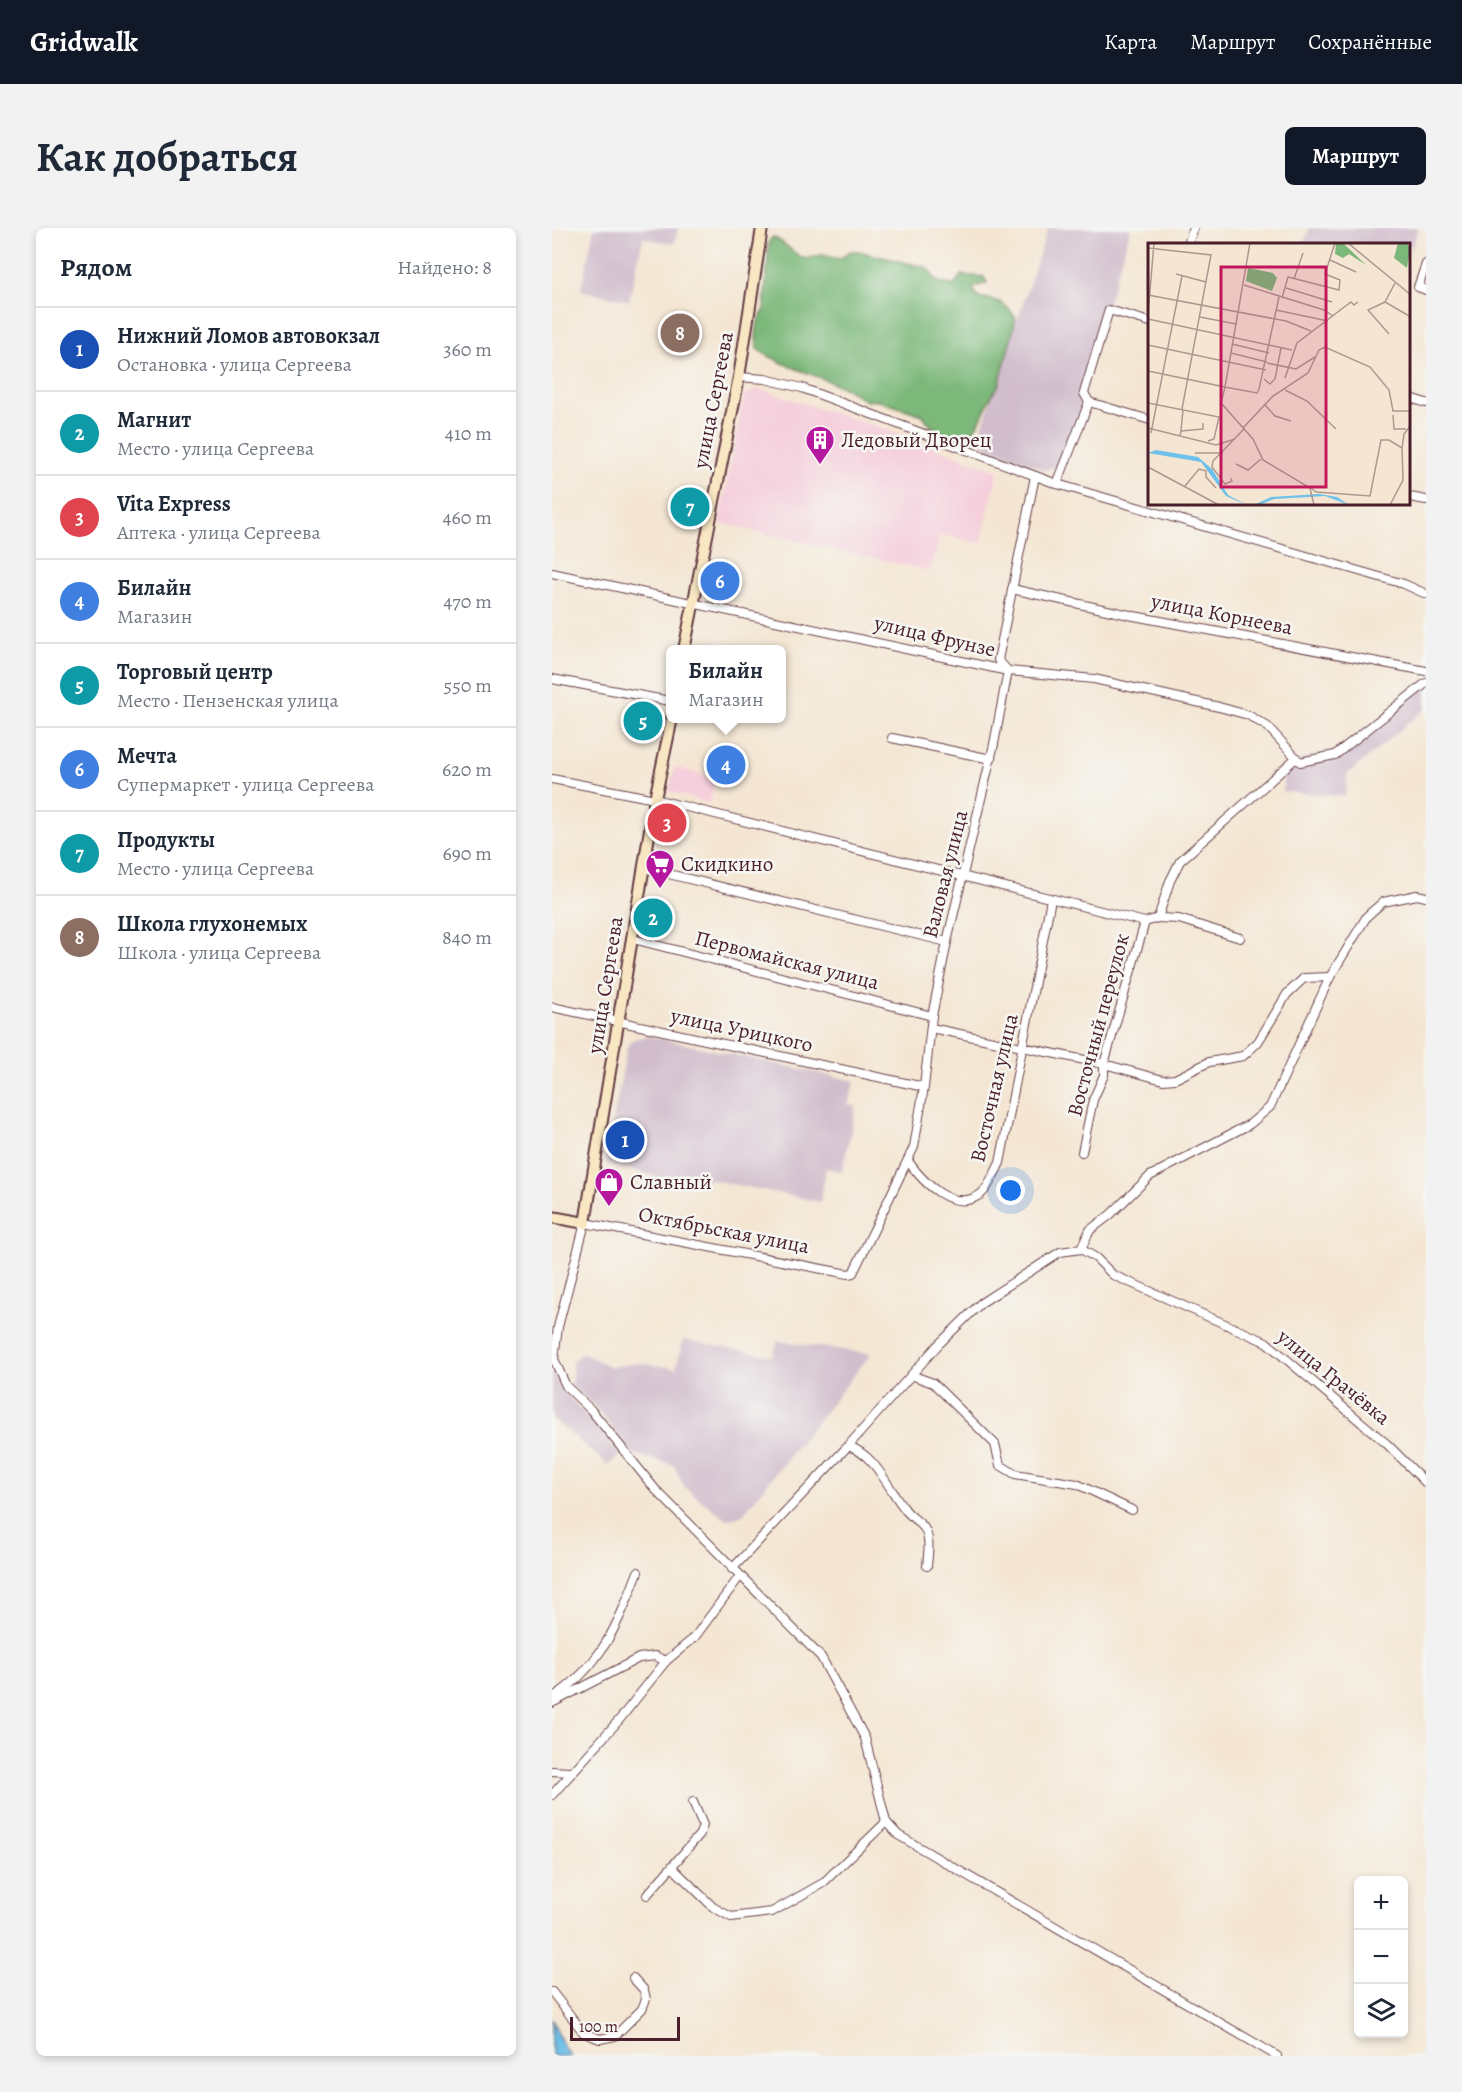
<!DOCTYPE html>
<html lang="ru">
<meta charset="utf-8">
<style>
:root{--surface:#fff;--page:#f2f2f3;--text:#1f2937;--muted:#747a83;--line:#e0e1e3;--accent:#111827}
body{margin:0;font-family:Alegreya,serif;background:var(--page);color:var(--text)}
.controls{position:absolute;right:18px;bottom:18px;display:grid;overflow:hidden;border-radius:9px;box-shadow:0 3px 9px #0003}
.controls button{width:54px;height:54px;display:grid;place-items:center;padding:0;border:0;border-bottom:2px solid var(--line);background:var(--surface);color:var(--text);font:30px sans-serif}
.scale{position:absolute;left:18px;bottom:15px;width:110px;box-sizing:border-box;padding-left:6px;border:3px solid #4a1f2b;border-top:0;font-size:16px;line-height:21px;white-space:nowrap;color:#4a1f2b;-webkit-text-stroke:4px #f6f6f2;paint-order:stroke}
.you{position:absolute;left:459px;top:963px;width:21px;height:21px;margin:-15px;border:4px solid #fff;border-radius:50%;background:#1a73e8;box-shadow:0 0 0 9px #1a73e833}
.badge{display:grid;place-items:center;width:39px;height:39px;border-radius:50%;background:var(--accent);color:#fff;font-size:20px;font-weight:700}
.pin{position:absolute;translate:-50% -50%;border:3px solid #fff;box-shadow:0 2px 6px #0006}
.popup{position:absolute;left:114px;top:417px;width:120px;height:78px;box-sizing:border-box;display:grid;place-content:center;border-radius:9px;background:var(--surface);filter:drop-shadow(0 2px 4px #0005);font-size:20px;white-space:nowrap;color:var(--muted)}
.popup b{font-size:22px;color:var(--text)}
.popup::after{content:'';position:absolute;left:50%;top:100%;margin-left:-12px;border:12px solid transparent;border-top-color:var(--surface)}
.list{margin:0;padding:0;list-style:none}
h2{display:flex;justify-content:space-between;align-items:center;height:78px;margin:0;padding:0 24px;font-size:26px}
h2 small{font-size:20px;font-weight:400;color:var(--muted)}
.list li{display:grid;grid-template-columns:39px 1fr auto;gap:18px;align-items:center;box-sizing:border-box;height:84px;padding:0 24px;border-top:2px solid var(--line)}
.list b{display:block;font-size:22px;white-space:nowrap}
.list p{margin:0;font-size:20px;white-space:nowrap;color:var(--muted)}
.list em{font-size:20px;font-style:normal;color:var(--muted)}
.icon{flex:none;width:33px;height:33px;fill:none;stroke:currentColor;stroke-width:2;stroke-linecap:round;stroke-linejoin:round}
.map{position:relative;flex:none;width:874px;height:1828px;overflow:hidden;border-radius:9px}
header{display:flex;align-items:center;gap:36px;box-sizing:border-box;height:84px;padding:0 30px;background:var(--accent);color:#fff}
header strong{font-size:28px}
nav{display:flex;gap:33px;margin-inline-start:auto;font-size:21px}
.intro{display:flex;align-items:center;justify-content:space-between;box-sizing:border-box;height:144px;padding:0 36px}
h1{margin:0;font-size:42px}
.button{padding:15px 27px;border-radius:9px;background:var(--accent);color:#fff;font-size:21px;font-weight:700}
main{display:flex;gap:36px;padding:0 36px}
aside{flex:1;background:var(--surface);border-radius:9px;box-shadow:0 3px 9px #0003}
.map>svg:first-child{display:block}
.built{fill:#f5cfdc}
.industrial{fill:#d1bdcc}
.forest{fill:#7bb879;stroke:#626c52;stroke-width:1.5}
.water{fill:#6ec1ea;stroke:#5c708a;stroke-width:1.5}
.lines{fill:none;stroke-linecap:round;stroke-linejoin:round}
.minor-casing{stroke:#643d44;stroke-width:10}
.secondary-casing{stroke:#643d44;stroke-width:14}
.minor{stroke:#fff;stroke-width:8}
.secondary{stroke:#f9e7c3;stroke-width:10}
.labels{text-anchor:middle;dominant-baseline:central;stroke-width:5;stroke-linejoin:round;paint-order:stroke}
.street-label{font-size:21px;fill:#4a1f2b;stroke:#f6f6f2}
.poi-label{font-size:21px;fill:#4a1f2b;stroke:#f6f6f2;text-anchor:start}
.inset-road{fill:none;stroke:#b09690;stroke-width:1.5}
.view{fill:#c2185b;fill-opacity:0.15;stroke:#c2185b;stroke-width:3}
.inset-edge{fill:none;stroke:#4a1f2b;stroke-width:3}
</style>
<header>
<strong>Gridwalk</strong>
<nav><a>Карта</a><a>Маршрут</a><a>Сохранённые</a></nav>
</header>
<div class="intro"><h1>Как добраться</h1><a class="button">Маршрут</a></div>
<main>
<aside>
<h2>Рядом<small>Найдено: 8</small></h2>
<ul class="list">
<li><span class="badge" style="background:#1a4fb4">1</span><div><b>Нижний Ломов автовокзал</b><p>Остановка · улица Сергеева</p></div><em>360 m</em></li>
<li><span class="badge" style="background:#0f9aa8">2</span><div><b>Магнит</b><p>Место · улица Сергеева</p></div><em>410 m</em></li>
<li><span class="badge" style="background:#e0444e">3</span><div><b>Vita Express</b><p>Аптека · улица Сергеева</p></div><em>460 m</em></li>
<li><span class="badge" style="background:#3f7fe0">4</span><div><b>Билайн</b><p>Магазин</p></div><em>470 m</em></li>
<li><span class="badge" style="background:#0f9aa8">5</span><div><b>Торговый центр</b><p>Место · Пензенская улица</p></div><em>550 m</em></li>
<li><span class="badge" style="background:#3f7fe0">6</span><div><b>Мечта</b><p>Супермаркет · улица Сергеева</p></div><em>620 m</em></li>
<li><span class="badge" style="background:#0f9aa8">7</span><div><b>Продукты</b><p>Место · улица Сергеева</p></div><em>690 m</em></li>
<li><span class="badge" style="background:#8d6e63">8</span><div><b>Школа глухонемых</b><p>Школа · улица Сергеева</p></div><em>840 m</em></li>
</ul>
</aside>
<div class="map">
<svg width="874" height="1828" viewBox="0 0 874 1828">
<rect width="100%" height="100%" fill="#f6f6f2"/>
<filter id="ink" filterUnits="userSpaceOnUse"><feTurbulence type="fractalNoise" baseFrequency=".0167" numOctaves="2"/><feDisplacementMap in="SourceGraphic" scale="12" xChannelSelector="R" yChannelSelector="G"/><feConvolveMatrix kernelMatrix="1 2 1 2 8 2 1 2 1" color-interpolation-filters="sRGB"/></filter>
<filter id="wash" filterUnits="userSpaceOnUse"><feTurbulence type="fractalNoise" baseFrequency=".008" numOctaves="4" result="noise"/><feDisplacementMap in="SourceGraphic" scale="24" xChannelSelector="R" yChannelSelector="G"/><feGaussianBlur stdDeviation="1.35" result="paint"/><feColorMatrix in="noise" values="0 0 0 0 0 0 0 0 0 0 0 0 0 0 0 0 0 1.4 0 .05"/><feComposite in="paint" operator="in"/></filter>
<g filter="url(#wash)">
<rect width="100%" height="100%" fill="#f4e6d3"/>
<g class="built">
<path d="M207 161 326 199 446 243 429 315 388 307 378 343 167 295 192 167Z"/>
<path d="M123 539 164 551 157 575 116 563Z"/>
</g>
<g class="industrial">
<path d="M42 0H126L122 16 91 10 77 73 29 62Z"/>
<path d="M496 0H579L527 169 528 184 508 237 493 242 425 214Z"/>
<path d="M758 0H867L858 25V16H751Z"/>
<path d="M874 452V480L795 547 793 568 731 564V549L750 531 789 522Z"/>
<path d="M96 808 303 853 296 876 304 878 290 944 274 940 268 974 156 951 138 956 53 936 75 819 82 811Z"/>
<path d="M131 1112 220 1128 226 1113 319 1126 190 1287 175 1292 132 1259 122 1237 81 1226 40 1175 20 1158V1134L30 1125 59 1139 87 1135 124 1140Z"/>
<path d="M0 1142 10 1161 69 1226 56 1237 0 1190Z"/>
</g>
<path class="forest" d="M221 9C235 15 240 27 255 31 266 26 275 26 287 31L299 23H306L376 40 384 53 402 58 409 47 432 49 435 55 421 59 425 69C444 72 454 73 464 91L447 157C431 176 433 196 411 212 392 207 381 204 371 187L324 172 314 173C283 150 239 144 205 121L204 107 206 93 212 83 217 13Z"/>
<path class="water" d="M0 1791 12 1820 19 1828H0Z"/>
</g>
<g filter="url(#ink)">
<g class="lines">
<g class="minor-casing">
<g id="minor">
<path d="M636 16 642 0"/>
<path d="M874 36 866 59 874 62"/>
<path d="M187 149 213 151 250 160 505 256 852 356 874 366"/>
<path d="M858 170 874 175"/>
<path d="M537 174 598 192"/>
<path d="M483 248 446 432 456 443 442 516 395 714 380 788 372 859 362 919 301 1045 296 1046 33 995 6 1099 2 1131 14 1158 39 1182 103 1261 269 1429 313 1510 334 1594 346 1607 725 1828"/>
<path d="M505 256 537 174 532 165 557 82 598 94"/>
<path d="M858 269 874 272"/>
<path d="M0 345 456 443 542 451 667 479 696 487 716 499 748 534 783 527 874 455"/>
<path d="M460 361 582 388 874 443"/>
<path d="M0 451 118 473"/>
<path d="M340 510 439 531"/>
<path d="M0 551 103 571 593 694"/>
<path d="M92 640 395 714"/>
<path d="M606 690 627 691 688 710"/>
<path d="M81 711 380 788"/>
<path d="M0 779 372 859"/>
<path d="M379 800 552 836 611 852 623 851 657 834 691 828 706 814 735 766 752 750 778 749"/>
<path d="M530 924 541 872 552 847V836L593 694 606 690 618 653 628 633 744 530"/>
<path d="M356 933C371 954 401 986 429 966 437 960 443 944 448 935L499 671"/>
<path d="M529 1021 544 1030 561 1047 714 1114 835 1216 874 1255"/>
<path d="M359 1147 381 1155 443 1216 448 1237 463 1246 525 1256 580 1282"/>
<path d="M296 1218C324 1227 335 1259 352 1280 357 1288 367 1293 372 1300 379 1311 376 1326 375 1338"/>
<path d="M180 1341 296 1218 386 1117 429 1075 508 1024 529 1021 538 1002 558 987 598 948 698 896 718 879 778 749 815 688 831 674 865 667 874 669"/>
<path d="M0 1470C49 1439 66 1396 86 1344"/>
<path d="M0 1475 87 1430 103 1428 114 1433"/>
<path d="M0 1543 18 1544"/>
<path d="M0 1567 68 1491 114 1433 142 1410 188 1348"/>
<path d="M121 1640 161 1679 179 1689 220 1684 271 1655 334 1594"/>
<path d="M95 1667 148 1606 151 1597 141 1574"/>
<path d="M0 1764 32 1805 48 1811 63 1808 90 1781 94 1771 92 1762 81 1750"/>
</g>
</g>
<g class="secondary-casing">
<g id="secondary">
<path d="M132 422 187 149 210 0"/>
<path d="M0 989 33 995 103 571 120 490"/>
</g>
</g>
<use href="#minor" class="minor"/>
<use href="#secondary" class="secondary"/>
</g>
</g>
<defs>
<g id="building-pin" transform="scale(1.5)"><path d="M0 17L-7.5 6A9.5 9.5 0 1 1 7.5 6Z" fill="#b5179e" stroke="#f6f6f2"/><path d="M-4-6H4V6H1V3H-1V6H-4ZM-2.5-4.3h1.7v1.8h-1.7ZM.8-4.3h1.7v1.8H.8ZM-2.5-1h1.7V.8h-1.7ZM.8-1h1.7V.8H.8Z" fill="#fff"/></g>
<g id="supermarket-pin" transform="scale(1.5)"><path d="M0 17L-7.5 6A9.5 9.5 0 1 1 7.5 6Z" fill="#b5179e" stroke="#f6f6f2"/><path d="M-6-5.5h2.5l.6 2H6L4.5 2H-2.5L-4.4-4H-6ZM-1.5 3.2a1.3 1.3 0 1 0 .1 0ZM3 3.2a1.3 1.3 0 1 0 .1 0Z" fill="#fff"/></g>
<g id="shop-pin" transform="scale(1.5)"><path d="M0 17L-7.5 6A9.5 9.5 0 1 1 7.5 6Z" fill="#b5179e" stroke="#f6f6f2"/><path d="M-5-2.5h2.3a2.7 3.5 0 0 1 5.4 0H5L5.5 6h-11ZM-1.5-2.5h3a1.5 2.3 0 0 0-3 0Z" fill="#fff"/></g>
</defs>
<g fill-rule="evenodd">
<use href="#building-pin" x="268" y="212"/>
<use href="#supermarket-pin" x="108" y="636"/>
<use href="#shop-pin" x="57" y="954"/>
</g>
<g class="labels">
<g class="street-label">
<text transform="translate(161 172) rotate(-79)">улица Сергеева</text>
<text transform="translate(670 386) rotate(11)">улица Корнеева</text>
<text transform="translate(383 408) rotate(13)">улица Фрунзе</text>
<text transform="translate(393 646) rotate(-76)">Валовая улица</text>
<text transform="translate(235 732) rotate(14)">Первомайская улица</text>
<text transform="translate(53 757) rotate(-81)">улица Сергеева</text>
<text transform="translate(546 797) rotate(-75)">Восточный переулок</text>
<text transform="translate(190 802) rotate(12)">улица Урицкого</text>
<text transform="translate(442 860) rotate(-77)">Восточная улица</text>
<text transform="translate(172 1002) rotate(11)">Октябрьская улица</text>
<text transform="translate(782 1149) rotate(39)">улица Грачёвка</text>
</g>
<g class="poi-label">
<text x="289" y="212">Ледовый Дворец</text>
<text x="129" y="636">Скидкино</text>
<text x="78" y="954">Славный</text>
</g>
</g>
<g transform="translate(596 15)">
<rect width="262" height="262" fill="#f4e6d3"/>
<path d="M188 0H195L218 22 201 11 195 15 187 11ZM250 0H259L262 7 259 25 246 15ZM100 25 125 30 129 35 124 48 98 38Z" fill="#7bb879"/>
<path d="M8 207 50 214 64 226 80 252 99 262 78 253 53 219 0 210ZM171 251 189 254 201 262 177 253 126 256 111 262H106L123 254Z" fill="#6ec1ea"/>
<path class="inset-road" d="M200 0 263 52M0 5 63 12 34 166M182 17 208 29M28 31 58 39M146 36 155 10M247 40 237 59 263 74M96 42 176 67 185 73M138 45 184 59M0 52 138 78 163 88M131 54 111 146 109 150 77 144 73 160 105 196 115 217 162 245 166 262M134 55 140 34 191 47 192 37 177 31 187 0M237 59 220 67 241 91M128 67 180 78M0 71 6 0M52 74 88 81M0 76 144 107M84 101 121 110M0 102 118 127M83 110 119 119M119 120 148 126 167 114M0 128 77 144 102 0M137 135 149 100 203 59 206 62 210 59M116 136 122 141 127 136 133 105M137 147 159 158 188 186M0 160 71 174 66 196 60 198M117 162 127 173 143 178M245 172 246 186H258M0 185 68 202 87 196M95 185 125 153 160 130 171 107 177 104 222 124 241 147 245 168H263M33 188 35 167M3 190 34 33M32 192 33 188 55 186V180M47 210H75M88 221 100 227 113 216M0 224 71 262M83 235 84 238 77 241 64 224 65 218 96 186M37 243 51 226 58 228V234L68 245M163 245 168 249 222 253 233 197H241L254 205 256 191 263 182M242 262 255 237 254 205"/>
<path class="view" d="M73 24H178V244H73Z"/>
<rect width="262" height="262" class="inset-edge"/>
</g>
</svg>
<div class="controls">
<button>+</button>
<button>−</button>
<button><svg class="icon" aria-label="layers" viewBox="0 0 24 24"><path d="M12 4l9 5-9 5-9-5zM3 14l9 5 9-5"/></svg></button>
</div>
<div class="scale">100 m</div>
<div class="you"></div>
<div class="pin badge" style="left:73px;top:912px;background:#1a4fb4">1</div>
<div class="pin badge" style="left:101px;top:690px;background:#0f9aa8">2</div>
<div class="pin badge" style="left:115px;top:595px;background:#e0444e">3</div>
<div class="pin badge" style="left:174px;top:537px;background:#3f7fe0">4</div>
<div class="popup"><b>Билайн</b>Магазин</div>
<div class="pin badge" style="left:91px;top:493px;background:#0f9aa8">5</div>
<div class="pin badge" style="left:168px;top:353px;background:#3f7fe0">6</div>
<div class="pin badge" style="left:138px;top:279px;background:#0f9aa8">7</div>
<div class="pin badge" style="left:128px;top:105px;background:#8d6e63">8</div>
</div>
</main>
